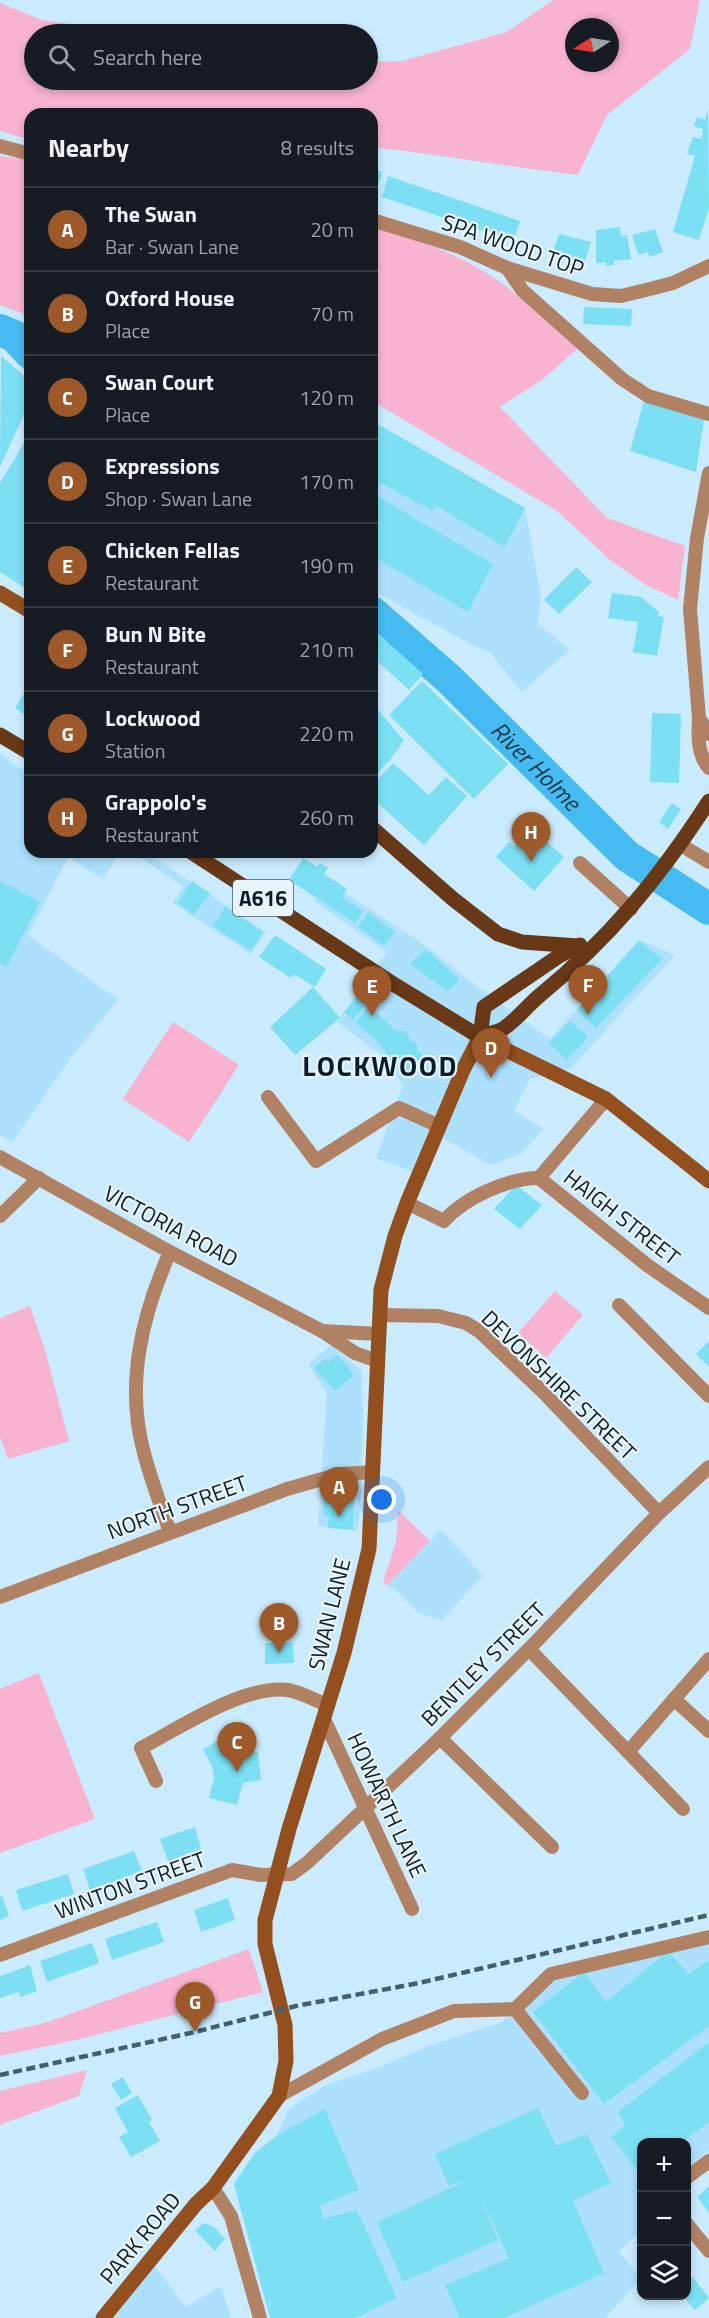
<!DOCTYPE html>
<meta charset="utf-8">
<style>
:root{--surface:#171b24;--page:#20242c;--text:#f1f3f6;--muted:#9ea1a6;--line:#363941;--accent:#9d592a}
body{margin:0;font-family:"Titillium Web",sans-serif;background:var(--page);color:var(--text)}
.controls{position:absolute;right:18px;bottom:18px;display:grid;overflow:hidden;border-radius:12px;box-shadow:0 3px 9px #0003}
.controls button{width:54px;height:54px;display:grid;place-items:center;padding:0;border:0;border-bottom:2px solid var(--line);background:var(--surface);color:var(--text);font:30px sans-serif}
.compass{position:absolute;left:565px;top:18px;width:54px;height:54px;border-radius:50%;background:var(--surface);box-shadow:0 3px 9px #0003;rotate:258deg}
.you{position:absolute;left:382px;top:1500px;width:21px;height:21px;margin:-15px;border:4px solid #fff;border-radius:50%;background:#1a73e8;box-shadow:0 0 0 9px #1a73e833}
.badge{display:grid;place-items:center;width:39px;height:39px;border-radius:50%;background:var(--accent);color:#fff;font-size:20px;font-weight:700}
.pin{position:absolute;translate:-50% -50px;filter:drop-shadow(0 2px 3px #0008)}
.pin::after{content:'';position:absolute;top:32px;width:21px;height:18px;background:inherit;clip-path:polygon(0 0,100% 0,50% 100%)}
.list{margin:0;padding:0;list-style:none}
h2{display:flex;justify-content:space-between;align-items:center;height:78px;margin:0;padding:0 24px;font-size:26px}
h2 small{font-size:20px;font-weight:400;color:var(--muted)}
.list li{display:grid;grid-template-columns:39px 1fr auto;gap:18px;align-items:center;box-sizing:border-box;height:84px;padding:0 24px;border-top:2px solid var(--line)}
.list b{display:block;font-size:22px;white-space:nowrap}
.list p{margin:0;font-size:20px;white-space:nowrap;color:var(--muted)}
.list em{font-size:20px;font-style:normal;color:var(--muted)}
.icon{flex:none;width:33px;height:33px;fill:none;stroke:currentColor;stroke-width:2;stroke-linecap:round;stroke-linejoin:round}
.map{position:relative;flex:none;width:709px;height:2318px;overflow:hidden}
.search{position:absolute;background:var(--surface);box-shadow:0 3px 9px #0003;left:24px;top:24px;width:354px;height:66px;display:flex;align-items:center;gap:15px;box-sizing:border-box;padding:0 21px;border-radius:33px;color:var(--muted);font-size:22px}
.panel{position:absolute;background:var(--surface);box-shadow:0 3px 9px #0003;left:24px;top:108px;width:354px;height:750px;border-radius:18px}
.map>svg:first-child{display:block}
.built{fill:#ade0fd}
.green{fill:#f7b3cf;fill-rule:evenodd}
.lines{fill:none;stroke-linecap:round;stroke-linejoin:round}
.river{stroke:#46bbf2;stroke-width:32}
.building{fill:#7cdff3}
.street{stroke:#b18163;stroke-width:14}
.secondary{stroke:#934f1d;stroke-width:15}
.primary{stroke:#683817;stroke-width:15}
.rail{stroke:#445e6b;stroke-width:4.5;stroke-dasharray:9 4.5;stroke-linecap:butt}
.labels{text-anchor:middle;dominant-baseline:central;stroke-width:4.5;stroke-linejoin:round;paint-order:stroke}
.shield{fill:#e9f4fa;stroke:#4b5e67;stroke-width:1.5}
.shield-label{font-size:21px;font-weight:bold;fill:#071d28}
.street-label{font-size:22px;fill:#071d28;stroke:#e9f4fa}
.water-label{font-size:24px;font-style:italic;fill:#1d3643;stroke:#e9f4fa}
.district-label{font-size:28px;font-weight:bold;letter-spacing:1.5px;fill:#071d28;stroke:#e9f4fa}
</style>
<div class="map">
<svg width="709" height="2318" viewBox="0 0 709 2318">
<rect width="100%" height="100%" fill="#c9ebfd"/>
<g class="built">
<path d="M372 421 525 508 541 596 538 624 570 650 521 692 490 652 472 645 372 590Z"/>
<path d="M0 754 30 775V852H119L103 880 65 854 68 857 28 935 118 1000 76 1051 12 1142 0 1135Z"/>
<path d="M132 852H146L266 932 251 954 173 903 183 886Z"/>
<path d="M328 882 429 948 467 979 550 1039 639 940 675 955 570 1069 530 1079 514 1111 544 1129 522 1153 491 1165 429 1130 413 1172 376 1158 403 1085 378 1052 337 1022 387 952 314 901Z"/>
<path d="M331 1345 361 1370 363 1413 361 1491 358 1531 318 1526 327 1394 309 1364Z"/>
<path d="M441 1530 483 1576 441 1620 418 1613 398 1592 387 1585Z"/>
<path d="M709 1940V2150L687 2168 686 2142H642L641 2232 619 2251 641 2279 605 2318H270L234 2184 255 2153 278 2134 288 2109 326 2085 384 2065 431 2045 500 2023 534 1999 558 1975Z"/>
<path d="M154 2265 186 2307 221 2286 231 2318H114Z"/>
</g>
<g class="green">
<path d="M553 0H700L690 49 607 115 578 175C509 167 441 155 372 147V114H30V140L0 131V3L42 20 134 34H34V80H368V62L402 61 507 32ZM574 27H610V63H574Z"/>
<path d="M0 156 30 160V316L0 305Z"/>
<path d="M372 226C416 238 463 256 500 282 527 302 553 325 580 346L542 380 500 407 607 518 685 546 678 600 644 584 609 559 557 511 372 401Z"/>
<path d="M173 1022 239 1065 189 1142 123 1099Z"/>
<path d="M555 1291 583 1315 546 1358 518 1333Z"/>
<path d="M30 1306 45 1350 69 1441 8 1459 0 1437V1318Z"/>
<path d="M398 1510 430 1541 387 1585 383 1582 396 1542Z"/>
<path d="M39 1673 95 1819 0 1853V1689Z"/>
<path d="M249 1949 263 1992 76 2040 0 2056V2033L45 2023Z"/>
<path d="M87 2070 79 2096 0 2125V2091Z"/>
</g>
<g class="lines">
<g class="river">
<path d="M0 330 14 336 30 353"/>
<path id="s1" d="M372 612 449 679 627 856 709 909"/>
</g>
</g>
<g class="building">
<path d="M708 109 709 208 699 240 673 232 695 156 687 154 693 137 701 139 703 129 694 126 697 117 705 120Z"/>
<path d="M372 169 382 172 375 195 372 194Z"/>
<path d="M388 176 520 221 513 241 382 197Z"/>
<path d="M620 227 621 236 627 235 631 259 614 261V265L606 266V262L596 263V230Z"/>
<path d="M655 229 663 252 649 257 648 252 638 255 632 235Z"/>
<path d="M559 234 591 242 585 262 553 252Z"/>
<path d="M584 307 632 309 631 326 583 324Z"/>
<path d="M1 356 30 381V401L0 467Z"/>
<path d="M644 401 704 420 696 472 630 451Z"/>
<path d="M372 421 525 508 505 547 436 506 433 511 372 478Z"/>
<path d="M30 433V591L0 572V483Z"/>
<path d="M372 493 493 564 468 612 372 556Z"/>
<path d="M576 567 592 582 559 614 544 600Z"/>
<path d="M612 593 641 597 659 612 658 616 664 617 657 656 633 652 638 622 608 618Z"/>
<path d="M372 628 423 674 409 690 372 656Z"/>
<path d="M422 681 508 764 474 799 389 715Z"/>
<path d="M30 684V718L15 708Z"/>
<path d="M376 707 404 741 389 761 372 778V713Z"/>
<path d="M652 713 681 714 679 783 650 782Z"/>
<path d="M393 763 429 795 446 777 467 796 424 845 372 798V786Z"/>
<path d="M672 803 681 809 668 829 659 822Z"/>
<path d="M531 828 564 857 534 891 496 857 509 842 514 847Z"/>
<path d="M303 858 318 867 320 863 328 868 324 874 347 889 342 897 363 911 355 923 289 880Z"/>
<path d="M0 881 40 902 6 968 0 964Z"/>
<path d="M192 881 210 893 194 915 177 903Z"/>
<path d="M225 907 263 932 251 951 213 926Z"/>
<path d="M368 912 395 932 384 946 358 927Z"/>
<path d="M275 935 326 969 315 987 294 974 291 978 259 957Z"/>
<path d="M639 941 662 959 596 1028 577 1010Z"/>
<path d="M426 949 459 979 450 990 447 991 410 964Z"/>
<path d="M313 987 340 1018 295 1055 270 1027Z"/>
<path d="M357 997 366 1004 353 1020 344 1012Z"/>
<path d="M369 1006 396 1031H405L413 1043 415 1041 418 1046 416 1048 425 1058 403 1074 376 1040 355 1023Z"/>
<path d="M570 1021 588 1037 567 1060 549 1043Z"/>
<path d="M516 1185 542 1205 520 1229 494 1209Z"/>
<path d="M709 1341V1367L696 1354Z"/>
<path d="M338 1355 354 1375 335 1391 314 1368 326 1358 329 1362Z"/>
<path d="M323 1496 354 1498 353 1530 328 1528 329 1516 323 1515Z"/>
<path d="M265 1643H293L294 1663 265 1664Z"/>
<path d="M226 1736 238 1754 258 1752 261 1780 243 1783 237 1805 209 1798 214 1778 212 1766 203 1749Z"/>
<path d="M195 1827 201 1849 168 1861 160 1839Z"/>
<path d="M134 1851 142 1871 90 1890 83 1869Z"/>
<path d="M68 1874 74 1894 22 1911 16 1890Z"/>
<path d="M2 1896 9 1916 0 1920V1897Z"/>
<path d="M228 1898 235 1920 201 1932 194 1910Z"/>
<path d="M157 1922 164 1942 112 1960 105 1939Z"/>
<path d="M92 1943 99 1963 47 1982 40 1961Z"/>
<path d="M668 1951 689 1974 709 1960V2026L604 2104 533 2012 584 1972 606 2002Z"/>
<path d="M30 1965 37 1991 20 1997 19 1992 0 1998V1976Z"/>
<path d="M709 2042V2122L682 2142H642L640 2174 611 2137 625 2125 618 2112Z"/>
<path d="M123 2077 132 2093 121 2100 111 2084Z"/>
<path d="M138 2095 152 2120 149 2122 160 2141 131 2157 119 2137 128 2132 115 2108Z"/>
<path d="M538 2108 556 2146 587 2134 611 2183 573 2201 604 2273 504 2318H460L445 2285 509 2258 479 2193 498 2240 403 2282 377 2222 470 2179 449 2186 435 2154Z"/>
<path d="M325 2109 359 2190 320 2205 323 2219 357 2210 397 2298 355 2318H270L234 2184 255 2153 278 2135Z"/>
<path d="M709 2186V2213L697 2197Z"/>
<path d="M204 2223 214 2227 225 2239 215 2251 195 2230Z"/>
<path d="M693 2277 709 2298 695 2310 683 2296 687 2295V2282Z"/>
</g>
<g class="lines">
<g class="street">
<path d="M0 146 30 154"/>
<path d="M372 220 460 247 507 268 592 294 621 296 650 289 673 283 709 266"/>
<path d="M507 268 523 291 622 379 648 396 709 414"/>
<path d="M709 473 697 538 690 609 699 718 709 734"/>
<path d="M699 718C698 735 697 754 709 768"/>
<path d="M681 845 709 862"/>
<path d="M580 863 631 909"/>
<path d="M268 1097 316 1161 399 1108 439 1126"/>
<path d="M0 1157 170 1252 322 1331 355 1353 377 1361"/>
<path d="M539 1178 647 1265 709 1308"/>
<path d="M539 1178 606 1099"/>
<path d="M407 1203 444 1221C464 1198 508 1178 539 1178"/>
<path d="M0 1216 39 1178"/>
<path d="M170 1252C142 1315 125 1384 144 1453 151 1480 161 1506 170 1532"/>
<path d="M619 1305 709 1396"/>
<path d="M380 1315 438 1316 466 1323 479 1331 544 1393 659 1513"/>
<path d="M322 1331 379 1334"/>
<path d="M0 1597 287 1489 340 1474 373 1472"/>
<path d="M529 1649 683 1809"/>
<path d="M674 1699 709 1731"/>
<path d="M324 1719 412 1909"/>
<path d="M440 1738 552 1847"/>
<path d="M628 1752 709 1659"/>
<path d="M156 1781 141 1748C179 1728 245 1684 288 1690 301 1692 316 1701 328 1705"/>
<path d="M0 1955 232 1870 261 1875 292 1874 308 1862 440 1738 529 1649 659 1513 709 1467"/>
<path d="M515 2009 551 1974 709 1937"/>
<path d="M279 2096 382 2039 454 2011 515 2009 582 2093"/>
<path d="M686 2178 709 2161"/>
<path d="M213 2188 231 2216 260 2318"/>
<path d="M686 2223 709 2251"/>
</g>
<g class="secondary">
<path d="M0 593 30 611"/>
<path d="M103 2318 196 2204 213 2188 279 2096 286 2061 285 2025 265 1944V1920L289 1829 344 1653 369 1549 381 1290 395 1236 407 1203 463 1070 480 1037 606 1099 709 1181"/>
</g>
<g class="primary">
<path d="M0 735 30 753"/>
<path d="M372 828 453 899 498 934 522 942 578 946"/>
<path d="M191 852 395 985 480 1037"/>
<path d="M480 1037C486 1034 495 1033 501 1030 514 1023 527 1006 539 996 610 938 659 878 709 801"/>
<path d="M480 1037 484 1007 559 956 580 945"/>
</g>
<path class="rail" d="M0 2075 195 2032 296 2006 419 1983 709 1915"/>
</g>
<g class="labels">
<rect class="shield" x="233" y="880" width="60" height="36" rx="4.5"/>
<g class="shield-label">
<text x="263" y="898">A616</text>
</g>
<g class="street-label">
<text transform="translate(513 245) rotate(19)">SPA WOOD TOP</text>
<text transform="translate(622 1217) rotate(38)">HAIGH STREET</text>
<text transform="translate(171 1226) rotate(28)">VICTORIA ROAD</text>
<text transform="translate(559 1385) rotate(44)">DEVONSHIRE STREET</text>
<text transform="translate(177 1507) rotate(-20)">NORTH STREET</text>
<text transform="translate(329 1614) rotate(-76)">SWAN LANE</text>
<text transform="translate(483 1664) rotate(-45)">BENTLEY STREET</text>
<text transform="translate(387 1805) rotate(65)">HOWARTH LANE</text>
<text transform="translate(130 1885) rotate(-20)">WINTON STREET</text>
<text transform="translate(140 2238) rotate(-50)">PARK ROAD</text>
</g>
<g class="water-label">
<text stroke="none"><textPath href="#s1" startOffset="225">River Holme</textPath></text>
</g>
<g class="district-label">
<text x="380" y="1065">LOCKWOOD</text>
</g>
</g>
</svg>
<div class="controls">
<button>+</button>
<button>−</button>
<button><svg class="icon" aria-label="layers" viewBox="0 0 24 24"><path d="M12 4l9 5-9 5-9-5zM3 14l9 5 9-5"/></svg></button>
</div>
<svg class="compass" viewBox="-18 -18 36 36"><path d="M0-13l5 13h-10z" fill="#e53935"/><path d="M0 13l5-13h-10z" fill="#9ea1a6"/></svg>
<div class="you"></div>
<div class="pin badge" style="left:339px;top:1517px">A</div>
<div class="pin badge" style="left:279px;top:1653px">B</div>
<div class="pin badge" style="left:237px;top:1772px">C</div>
<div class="pin badge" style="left:491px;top:1078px">D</div>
<div class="pin badge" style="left:372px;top:1016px">E</div>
<div class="pin badge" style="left:588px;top:1015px">F</div>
<div class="pin badge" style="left:195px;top:2032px">G</div>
<div class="pin badge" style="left:531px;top:862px">H</div>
<div class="search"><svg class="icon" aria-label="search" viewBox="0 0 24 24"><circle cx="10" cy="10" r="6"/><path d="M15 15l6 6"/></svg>Search here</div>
<section class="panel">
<h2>Nearby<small>8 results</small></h2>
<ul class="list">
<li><span class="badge">A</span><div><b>The Swan</b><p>Bar · Swan Lane</p></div><em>20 m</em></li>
<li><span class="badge">B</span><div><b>Oxford House</b><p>Place</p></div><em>70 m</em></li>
<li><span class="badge">C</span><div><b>Swan Court</b><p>Place</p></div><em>120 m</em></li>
<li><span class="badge">D</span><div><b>Expressions</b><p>Shop · Swan Lane</p></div><em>170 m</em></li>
<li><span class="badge">E</span><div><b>Chicken Fellas</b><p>Restaurant</p></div><em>190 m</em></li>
<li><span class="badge">F</span><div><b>Bun N Bite</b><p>Restaurant</p></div><em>210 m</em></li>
<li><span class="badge">G</span><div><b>Lockwood</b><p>Station</p></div><em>220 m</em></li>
<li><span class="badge">H</span><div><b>Grappolo's</b><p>Restaurant</p></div><em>260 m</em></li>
</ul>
</section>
</div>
